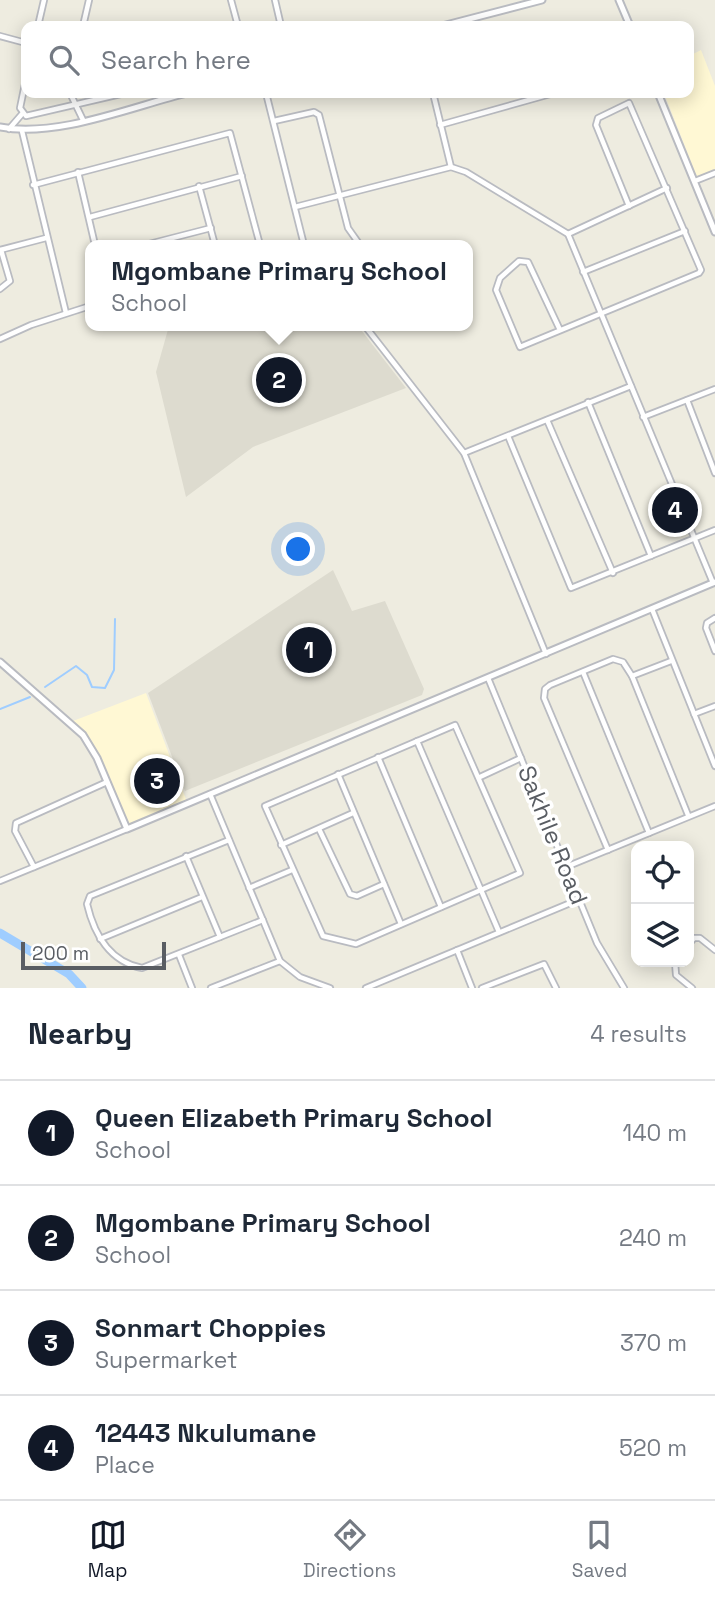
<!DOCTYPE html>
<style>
:root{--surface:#fff;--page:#f6f6f7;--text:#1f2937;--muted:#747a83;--line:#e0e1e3;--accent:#111827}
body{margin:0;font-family:"Space Grotesk",sans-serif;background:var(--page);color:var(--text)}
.controls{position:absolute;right:21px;bottom:21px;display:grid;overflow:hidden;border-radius:14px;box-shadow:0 4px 18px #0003}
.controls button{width:63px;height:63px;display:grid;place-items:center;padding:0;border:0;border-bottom:2px solid var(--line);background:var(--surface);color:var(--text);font:35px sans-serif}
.scale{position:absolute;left:21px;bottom:18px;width:145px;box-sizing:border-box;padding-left:7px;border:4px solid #595d63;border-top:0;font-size:19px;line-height:24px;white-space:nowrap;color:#595d63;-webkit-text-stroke:5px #fff;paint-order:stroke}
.you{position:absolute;left:299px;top:550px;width:24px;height:24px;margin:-18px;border:5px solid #fff;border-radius:50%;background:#1a73e8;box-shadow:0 0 0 10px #1a73e833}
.badge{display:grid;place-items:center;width:46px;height:46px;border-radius:50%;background:var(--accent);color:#fff;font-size:23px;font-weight:700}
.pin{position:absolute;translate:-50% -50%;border:4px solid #fff;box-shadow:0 2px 7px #0006}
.popup{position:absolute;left:85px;top:240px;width:388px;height:91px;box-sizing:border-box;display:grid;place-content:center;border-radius:14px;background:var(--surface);filter:drop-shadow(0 2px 5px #0005);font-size:23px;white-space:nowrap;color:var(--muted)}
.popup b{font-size:26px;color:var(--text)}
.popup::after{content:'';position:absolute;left:50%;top:100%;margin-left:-14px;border:14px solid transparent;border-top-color:var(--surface)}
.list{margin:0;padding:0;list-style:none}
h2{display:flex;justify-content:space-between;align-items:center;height:91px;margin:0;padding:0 28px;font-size:30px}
h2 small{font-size:23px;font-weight:400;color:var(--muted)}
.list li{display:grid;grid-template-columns:46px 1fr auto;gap:21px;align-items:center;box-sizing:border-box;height:105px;padding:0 28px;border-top:2px solid var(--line)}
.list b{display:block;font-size:26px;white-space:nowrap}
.list p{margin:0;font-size:23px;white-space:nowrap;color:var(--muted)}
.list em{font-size:23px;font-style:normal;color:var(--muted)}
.icon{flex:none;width:38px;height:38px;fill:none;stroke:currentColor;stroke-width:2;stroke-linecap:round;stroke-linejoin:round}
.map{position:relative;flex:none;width:715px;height:988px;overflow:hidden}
.search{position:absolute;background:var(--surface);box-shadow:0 4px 18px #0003;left:21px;right:21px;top:21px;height:77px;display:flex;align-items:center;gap:18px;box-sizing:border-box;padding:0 24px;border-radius:14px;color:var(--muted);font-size:26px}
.sheet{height:511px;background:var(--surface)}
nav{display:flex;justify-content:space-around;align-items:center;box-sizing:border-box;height:98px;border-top:2px solid var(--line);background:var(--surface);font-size:19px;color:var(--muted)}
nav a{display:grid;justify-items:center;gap:4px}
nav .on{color:var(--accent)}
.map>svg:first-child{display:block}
.commercial{fill:#fff8d4}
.education{fill:#dddbcf}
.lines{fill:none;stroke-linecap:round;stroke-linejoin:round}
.stream{stroke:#9fcdff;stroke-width:2}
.river{stroke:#9fcdff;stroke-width:9}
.minor-casing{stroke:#b9bbc1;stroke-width:8}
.tertiary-casing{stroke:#b9bbc1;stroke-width:9}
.minor{stroke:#fff;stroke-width:4.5}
.tertiary{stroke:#fff;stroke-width:5}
.labels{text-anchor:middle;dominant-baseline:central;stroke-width:7;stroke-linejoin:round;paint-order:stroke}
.street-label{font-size:24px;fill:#595d63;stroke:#fff}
</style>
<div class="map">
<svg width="715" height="988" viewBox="0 0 715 988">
<rect width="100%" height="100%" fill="#eeece0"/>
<g class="commercial">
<path d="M701 50 715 86V170L697 177 664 93H689V56Z"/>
<path d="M146 693 187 802 128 826 98 754 73 721Z"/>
</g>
<g class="education">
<path d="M169 326H358L406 388 253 447 186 497 156 372Z"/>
<path d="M333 570 352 611 385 601 424 689 422 695 185 791 148 693Z"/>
</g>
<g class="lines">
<g class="stream">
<path d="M45 687 76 666 87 675 92 687 105 688 114 670 115 619"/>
<path d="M0 709 30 697"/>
</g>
<path class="river" d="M0 933 69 974 82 988"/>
<g class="minor-casing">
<g id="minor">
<path d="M231 0 238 26"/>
<path d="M275 0 281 26"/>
<path d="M38 26 44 0"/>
<path d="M83 26 89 0"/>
<path d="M0 36 26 43"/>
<path d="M26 79 20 108 26 116 125 93"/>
<path d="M70 93 83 120"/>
<path d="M266 93 304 245"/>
<path d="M433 93 451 167"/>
<path d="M274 121 314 112 319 115 348 228 360 245"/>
<path d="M440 125 554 93"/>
<path d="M9 129 22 114"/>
<path d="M22 131 66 313"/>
<path d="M78 172 95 245"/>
<path d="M695 181 715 173"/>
<path d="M33 185 230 133 260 245"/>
<path d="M199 186 215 245"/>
<path d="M295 207 451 167 466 172 568 234 713 583"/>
<path d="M90 217 242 176"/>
<path d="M568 234 667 188"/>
<path d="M145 245 211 228"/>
<path d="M0 250 46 238"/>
<path d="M583 272 685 231"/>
<path d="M0 289 10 281 1 250"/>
<path d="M365 326 464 453 546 654"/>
<path d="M560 330 528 262 519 261 500 278 496 290 520 347 699 273 701 270 629 103 598 118 596 125 629 206"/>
<path d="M0 339 31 325 90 306"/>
<path d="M687 400 715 473"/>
<path d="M588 402 651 556"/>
<path d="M643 417 715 389"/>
<path d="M547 420 613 573"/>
<path d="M508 436 571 588 715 530"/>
<path d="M464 453 631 386"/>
<path d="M652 609 715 766"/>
<path d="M715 618 707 623 706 628 715 651"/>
<path d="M583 672 649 833"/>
<path d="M632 676 671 661"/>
<path d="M488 678 597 943 624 988"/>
<path d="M694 714 715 706"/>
<path d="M455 725 520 873 356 944 323 936 265 806Z"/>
<path d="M417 741 499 932"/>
<path d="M378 757 441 907"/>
<path d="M338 774 401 924"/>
<path d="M480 777 521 758"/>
<path d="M210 794 280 961 300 977 330 988"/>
<path d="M319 829 350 894 357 896 384 884"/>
<path d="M229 840 90 896 87 904C94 934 110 962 142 968L263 920"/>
<path d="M281 845 353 813"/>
<path d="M608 850 544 698 545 689 550 685 613 659 623 662 632 676 688 815"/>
<path d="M186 856 220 937"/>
<path d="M34 867 15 831 16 823 107 782"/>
<path d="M566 867 715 806"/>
<path d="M0 881 127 829"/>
<path d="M249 888 292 870"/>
<path d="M100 939 202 897"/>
<path d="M689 944 694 938H700L715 950"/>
<path d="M457 950 472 988"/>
<path d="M179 955 192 988"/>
<path d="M675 962 676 975 692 988"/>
<path d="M211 988 280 961"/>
<path d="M366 988 580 899"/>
<path d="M482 988 544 964 556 988"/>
</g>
</g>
<g class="tertiary-casing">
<g id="tertiary">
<path d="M619 0 630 26"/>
<path d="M442 26 542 0"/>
<path d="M658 93 715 232"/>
<path d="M0 127C57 138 131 107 187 93"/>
<path d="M0 662 83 735 97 758 127 829 715 582"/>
</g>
</g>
<use href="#minor" class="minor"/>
<use href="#tertiary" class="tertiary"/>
</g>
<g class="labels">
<g class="street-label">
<text transform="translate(553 835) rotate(68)">Sakhile Road</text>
</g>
</g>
</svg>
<div class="controls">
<button><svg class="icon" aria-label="locate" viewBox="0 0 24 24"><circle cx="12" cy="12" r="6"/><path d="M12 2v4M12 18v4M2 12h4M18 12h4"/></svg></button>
<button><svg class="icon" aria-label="layers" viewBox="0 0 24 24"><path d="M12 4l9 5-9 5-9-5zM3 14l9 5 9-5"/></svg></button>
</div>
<div class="scale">200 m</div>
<div class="you"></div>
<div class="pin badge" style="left:309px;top:650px">1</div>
<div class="pin badge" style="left:279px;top:380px">2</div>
<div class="popup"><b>Mgombane Primary School</b>School</div>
<div class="pin badge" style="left:157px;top:781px">3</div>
<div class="pin badge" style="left:675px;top:510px">4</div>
<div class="search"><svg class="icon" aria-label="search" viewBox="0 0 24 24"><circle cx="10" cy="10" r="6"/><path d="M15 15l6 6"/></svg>Search here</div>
</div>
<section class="sheet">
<h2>Nearby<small>4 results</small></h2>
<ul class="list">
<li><span class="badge">1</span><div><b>Queen Elizabeth Primary School</b><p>School</p></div><em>140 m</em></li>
<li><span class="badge">2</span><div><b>Mgombane Primary School</b><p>School</p></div><em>240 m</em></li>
<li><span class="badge">3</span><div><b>Sonmart Choppies</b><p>Supermarket</p></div><em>370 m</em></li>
<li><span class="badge">4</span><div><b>12443 Nkulumane</b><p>Place</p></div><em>520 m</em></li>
</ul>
</section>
<nav>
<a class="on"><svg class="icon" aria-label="map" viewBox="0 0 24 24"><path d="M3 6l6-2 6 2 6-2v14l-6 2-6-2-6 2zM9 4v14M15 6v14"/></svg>Map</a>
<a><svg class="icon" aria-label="directions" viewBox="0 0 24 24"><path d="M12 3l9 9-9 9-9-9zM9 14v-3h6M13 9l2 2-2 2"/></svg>Directions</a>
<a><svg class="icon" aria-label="saved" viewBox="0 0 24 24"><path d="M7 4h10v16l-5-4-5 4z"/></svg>Saved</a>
</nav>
